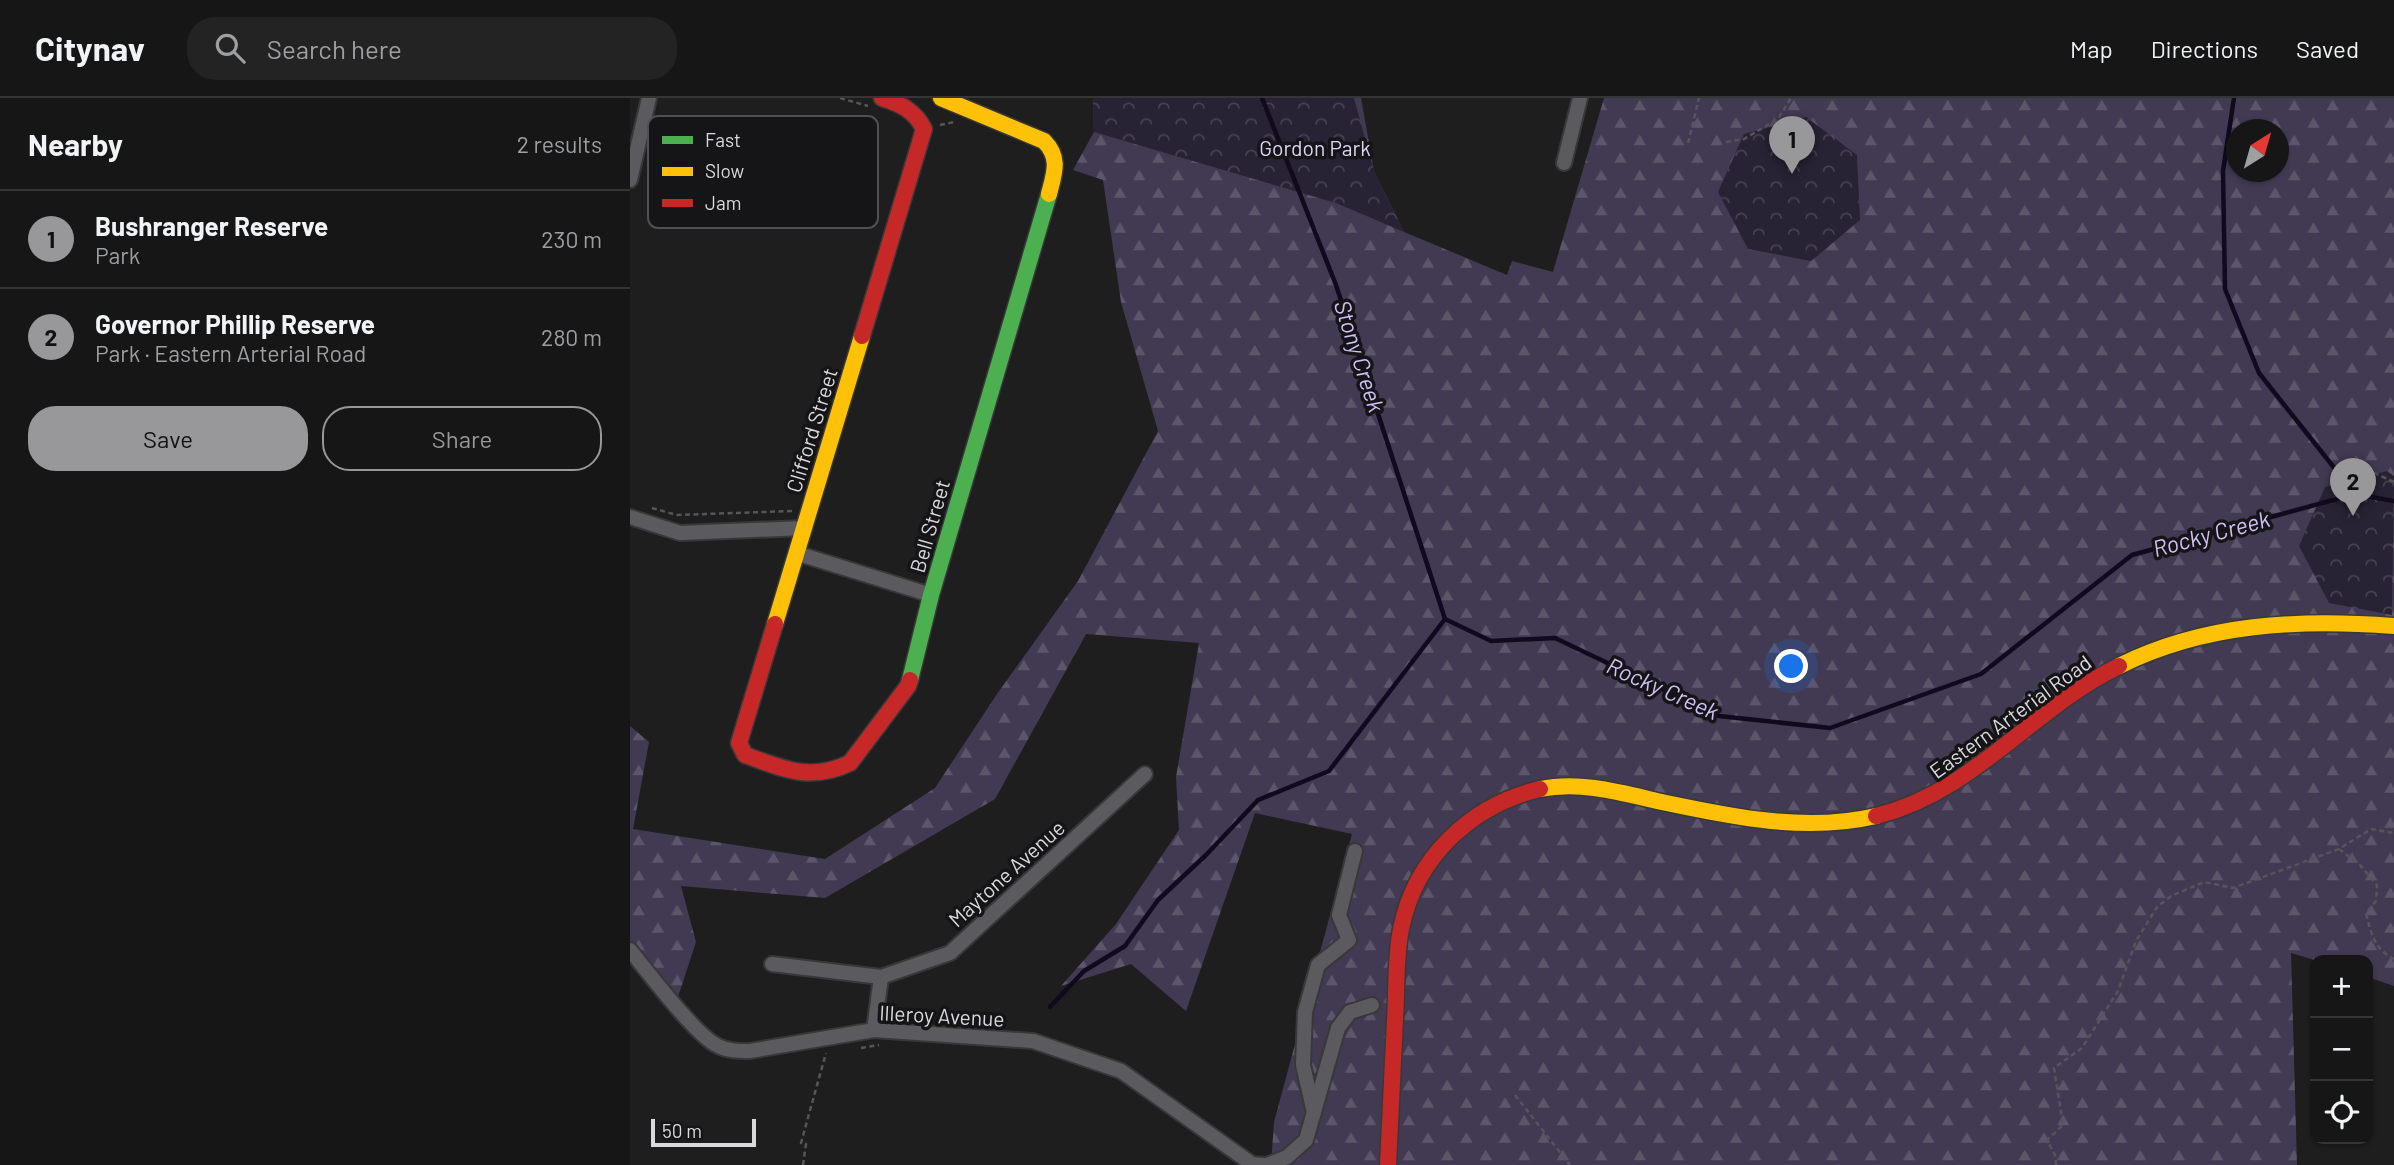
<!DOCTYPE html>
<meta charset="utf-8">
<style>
:root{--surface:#161617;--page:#232324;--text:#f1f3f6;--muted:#9e9fa1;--line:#353536;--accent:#98989a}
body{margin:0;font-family:Barlow,sans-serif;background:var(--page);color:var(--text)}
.controls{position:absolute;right:21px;bottom:21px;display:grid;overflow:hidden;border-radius:14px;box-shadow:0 2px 5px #0004}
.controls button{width:63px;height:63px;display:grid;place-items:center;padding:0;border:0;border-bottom:2px solid var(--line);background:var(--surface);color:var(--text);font:35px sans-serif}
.compass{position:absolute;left:1596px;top:21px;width:63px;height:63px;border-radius:50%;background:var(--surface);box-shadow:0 2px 5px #0004;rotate:37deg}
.scale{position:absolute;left:21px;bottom:18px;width:105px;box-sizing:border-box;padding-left:7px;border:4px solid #dad9dc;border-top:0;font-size:19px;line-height:24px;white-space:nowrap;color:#dad9dc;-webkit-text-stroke:5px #151417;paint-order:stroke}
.you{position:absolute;left:1162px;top:569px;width:24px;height:24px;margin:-18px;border:5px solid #fff;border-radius:50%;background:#1a73e8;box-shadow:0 0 0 10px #1a73e833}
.badge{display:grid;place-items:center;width:46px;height:46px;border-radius:50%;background:var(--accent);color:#111;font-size:23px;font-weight:700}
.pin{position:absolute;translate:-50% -58px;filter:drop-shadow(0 2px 4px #0008)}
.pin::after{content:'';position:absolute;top:37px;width:24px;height:21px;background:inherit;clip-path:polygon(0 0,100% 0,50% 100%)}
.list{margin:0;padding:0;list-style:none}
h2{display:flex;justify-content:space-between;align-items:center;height:91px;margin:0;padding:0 28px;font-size:30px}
h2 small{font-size:23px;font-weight:400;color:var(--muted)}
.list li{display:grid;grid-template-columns:46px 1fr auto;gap:21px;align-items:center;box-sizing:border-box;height:98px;padding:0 28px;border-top:2px solid var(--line)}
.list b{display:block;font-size:26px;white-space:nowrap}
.list p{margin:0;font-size:23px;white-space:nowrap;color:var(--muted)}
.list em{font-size:23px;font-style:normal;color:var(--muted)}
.actions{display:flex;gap:14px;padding:21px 28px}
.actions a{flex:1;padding:16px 0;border:2px solid var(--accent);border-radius:28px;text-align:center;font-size:24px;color:var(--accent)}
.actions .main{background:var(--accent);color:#111}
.icon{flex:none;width:38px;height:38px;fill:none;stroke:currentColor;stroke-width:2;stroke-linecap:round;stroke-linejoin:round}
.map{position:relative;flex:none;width:1764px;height:1067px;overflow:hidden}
header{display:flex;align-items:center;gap:42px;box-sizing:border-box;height:98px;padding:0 35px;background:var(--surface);border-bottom:2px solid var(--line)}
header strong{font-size:33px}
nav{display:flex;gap:38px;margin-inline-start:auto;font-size:24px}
.search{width:490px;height:63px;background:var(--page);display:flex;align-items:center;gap:18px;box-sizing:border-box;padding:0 24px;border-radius:28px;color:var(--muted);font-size:26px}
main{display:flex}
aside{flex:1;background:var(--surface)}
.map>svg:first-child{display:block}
.forest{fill:url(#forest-firs);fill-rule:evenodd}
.park{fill:url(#park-crowns)}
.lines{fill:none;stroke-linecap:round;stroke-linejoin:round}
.stream{stroke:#11091e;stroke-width:4.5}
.street-casing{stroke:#383839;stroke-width:18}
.fast-casing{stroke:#383839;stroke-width:19}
.slow-casing{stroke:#383839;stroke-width:19}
.jam-casing{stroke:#383839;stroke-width:19}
.path{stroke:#565559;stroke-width:2.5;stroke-dasharray:5 3.5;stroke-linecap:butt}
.street{stroke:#5b5a5e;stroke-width:14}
.fast{stroke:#4caf50;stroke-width:16}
.slow{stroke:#ffc107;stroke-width:16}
.jam{stroke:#c62828;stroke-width:16}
.labels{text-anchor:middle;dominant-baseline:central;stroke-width:7;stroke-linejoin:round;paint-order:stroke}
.park-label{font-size:21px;fill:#dfd4f6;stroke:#151417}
.street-label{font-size:21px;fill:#dad9dc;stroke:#151417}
.water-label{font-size:23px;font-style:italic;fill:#d1bff7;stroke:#151417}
.key{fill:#151417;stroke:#504f52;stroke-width:2}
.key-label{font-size:19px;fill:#dad9dc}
</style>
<header>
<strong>Citynav</strong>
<div class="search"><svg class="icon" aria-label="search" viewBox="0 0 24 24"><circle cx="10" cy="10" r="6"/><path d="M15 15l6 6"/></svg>Search here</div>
<nav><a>Map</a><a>Directions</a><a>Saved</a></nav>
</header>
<main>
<aside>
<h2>Nearby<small>2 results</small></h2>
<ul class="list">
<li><span class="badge">1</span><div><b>Bushranger Reserve</b><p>Park</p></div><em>230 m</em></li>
<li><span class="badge">2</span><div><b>Governor Phillip Reserve</b><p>Park · Eastern Arterial Road</p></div><em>280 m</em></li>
</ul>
<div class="actions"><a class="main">Save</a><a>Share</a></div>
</aside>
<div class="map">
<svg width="1764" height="1067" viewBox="0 0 1764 1067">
<defs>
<pattern id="forest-firs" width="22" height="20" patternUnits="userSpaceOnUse" patternTransform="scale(1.75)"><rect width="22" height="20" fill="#423a53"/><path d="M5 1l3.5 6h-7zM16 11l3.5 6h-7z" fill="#5d566b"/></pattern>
<pattern id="park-crowns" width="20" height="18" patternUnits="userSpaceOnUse" patternTransform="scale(1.75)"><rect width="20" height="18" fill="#282334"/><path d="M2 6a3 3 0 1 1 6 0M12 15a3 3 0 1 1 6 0" fill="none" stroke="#474251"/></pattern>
</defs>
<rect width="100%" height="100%" fill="#1e1e1f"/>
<path class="forest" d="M463 0H731L744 73 774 134 877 177 882 163 923 174 974 0H1764V888L1738 879V862H1685L1661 855 1667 1067H641L644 1024 722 736 625 715 556 913 501 866 431 888 486 826 549 732 546 679 569 545 456 536 365 701 195 800 51 788 66 844 46 905 0 842V628L19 644 3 731 195 761 305 690 367 596 448 483 528 333 491 204 473 82 443 72 464 34ZM1606 32H1648V74H1606Z"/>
<g class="park">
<path d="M463 0H724L744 73 774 134 706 105 464 34Z"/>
<path d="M1176 19 1227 57 1230 122 1181 163 1118 151 1088 94 1114 36Z"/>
<path d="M1757 373 1764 378 1762 517 1699 505 1669 448 1695 389Z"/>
</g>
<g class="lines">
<g class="stream">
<path d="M632 0 706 187 815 521"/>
<path d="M1604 0 1593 73 1595 191 1629 275 1725 396"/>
<path d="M420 909 454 873 495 848 528 802 576 757 628 702 699 673 815 521 861 543 925 540 1089 618 1200 630 1351 576 1502 457 1725 396 1764 403"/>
</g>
<g class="street-casing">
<g id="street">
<path d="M934 65 950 0"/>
<path d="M0 82 19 0"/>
<path d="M0 419 50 435 174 430"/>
<path d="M166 455 301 497"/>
<path d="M0 852C18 874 66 938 88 948 98 953 109 953 120 953L244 932 403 943 491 973 622 1066 633 1067"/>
<path d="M142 866 251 879"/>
<path d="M244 932 251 879 320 855 515 676"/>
<path d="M684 1015 673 967 675 914 688 867 719 842 709 817 725 753"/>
<path d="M637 1067 657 1059 676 1042 708 930 720 914 742 907"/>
</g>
</g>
<g class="fast-casing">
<path id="fast" d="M280 582 301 497 419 96"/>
</g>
<g class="slow-casing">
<g id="slow">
<path d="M311 0 414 43C431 60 424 76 419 96"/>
<path d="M145 526 232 238"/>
<path d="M1489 568C1575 525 1669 521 1764 528"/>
<path d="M910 691C950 683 989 694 1027 703 1098 718 1174 735 1246 718"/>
</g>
</g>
<g class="jam-casing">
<g id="jam">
<path d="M232 238 294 31C285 13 271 6 252 0"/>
<path d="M145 526 109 645 115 657C154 671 180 684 220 665L278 588 280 582"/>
<path d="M1246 718C1344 694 1401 611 1489 568"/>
<path d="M758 1067C760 1019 763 970 765 922 767 893 765 860 771 831 785 760 841 707 910 691"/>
</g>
</g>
<g class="path">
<path d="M210 0 238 8"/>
<path d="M310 27 324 24"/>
<path d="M1096 44 1114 41 1148 21 1161 0"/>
<path d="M1058 45 1069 0"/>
<path d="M1725 358 1738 372 1764 384"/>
<path d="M22 410 47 417 162 413"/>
<path d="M1709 751 1730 767 1747 787 1746 803 1736 815C1741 835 1744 851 1764 861"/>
<path d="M231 950 249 947"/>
<path d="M885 997 940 1067"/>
<path d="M173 1067 176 1046 171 1045 196 955"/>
<path d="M1426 1067 1425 1057 1417 1042 1433 1027 1424 970 1452 950 1488 893 1506 843 1527 809 1541 798 1574 784 1603 790 1709 751 1741 731 1764 735"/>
</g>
<use href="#street" class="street"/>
<use href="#fast" class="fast"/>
<use href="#slow" class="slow"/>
<use href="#jam" class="jam"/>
</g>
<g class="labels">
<g class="park-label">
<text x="685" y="49">Gordon Park</text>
</g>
<g class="street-label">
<text transform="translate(181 332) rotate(-73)">Clifford Street</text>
<text transform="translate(299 428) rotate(-74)">Bell Street</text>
<text transform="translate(1380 618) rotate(-36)">Eastern Arterial Road</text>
<text transform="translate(376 775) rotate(-42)">Maytone Avenue</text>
<text transform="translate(312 917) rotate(3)">Illeroy Avenue</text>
</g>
<g class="water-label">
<text transform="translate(730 258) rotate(72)">Stony Creek</text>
<text transform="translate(1581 435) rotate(-15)">Rocky Creek</text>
<text transform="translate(1033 590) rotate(24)">Rocky Creek</text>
</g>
</g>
<rect x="18" y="18" width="230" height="112" rx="10" class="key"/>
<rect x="32" y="38" width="31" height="8" fill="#4caf50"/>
<rect x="32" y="69" width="31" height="9" fill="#ffc107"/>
<rect x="32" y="101" width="31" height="8" fill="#c62828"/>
<g class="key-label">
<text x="75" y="49">Fast</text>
<text x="75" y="80">Slow</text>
<text x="75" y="112">Jam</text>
</g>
</svg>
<div class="controls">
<button>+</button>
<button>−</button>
<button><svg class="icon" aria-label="locate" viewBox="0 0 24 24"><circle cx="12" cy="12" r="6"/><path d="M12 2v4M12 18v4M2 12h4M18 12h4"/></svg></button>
</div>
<svg class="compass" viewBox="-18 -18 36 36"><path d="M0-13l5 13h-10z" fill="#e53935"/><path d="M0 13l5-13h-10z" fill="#9e9fa1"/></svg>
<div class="scale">50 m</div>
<div class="you"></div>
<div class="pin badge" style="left:1162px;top:76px">1</div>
<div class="pin badge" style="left:1723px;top:418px">2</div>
</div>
</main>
